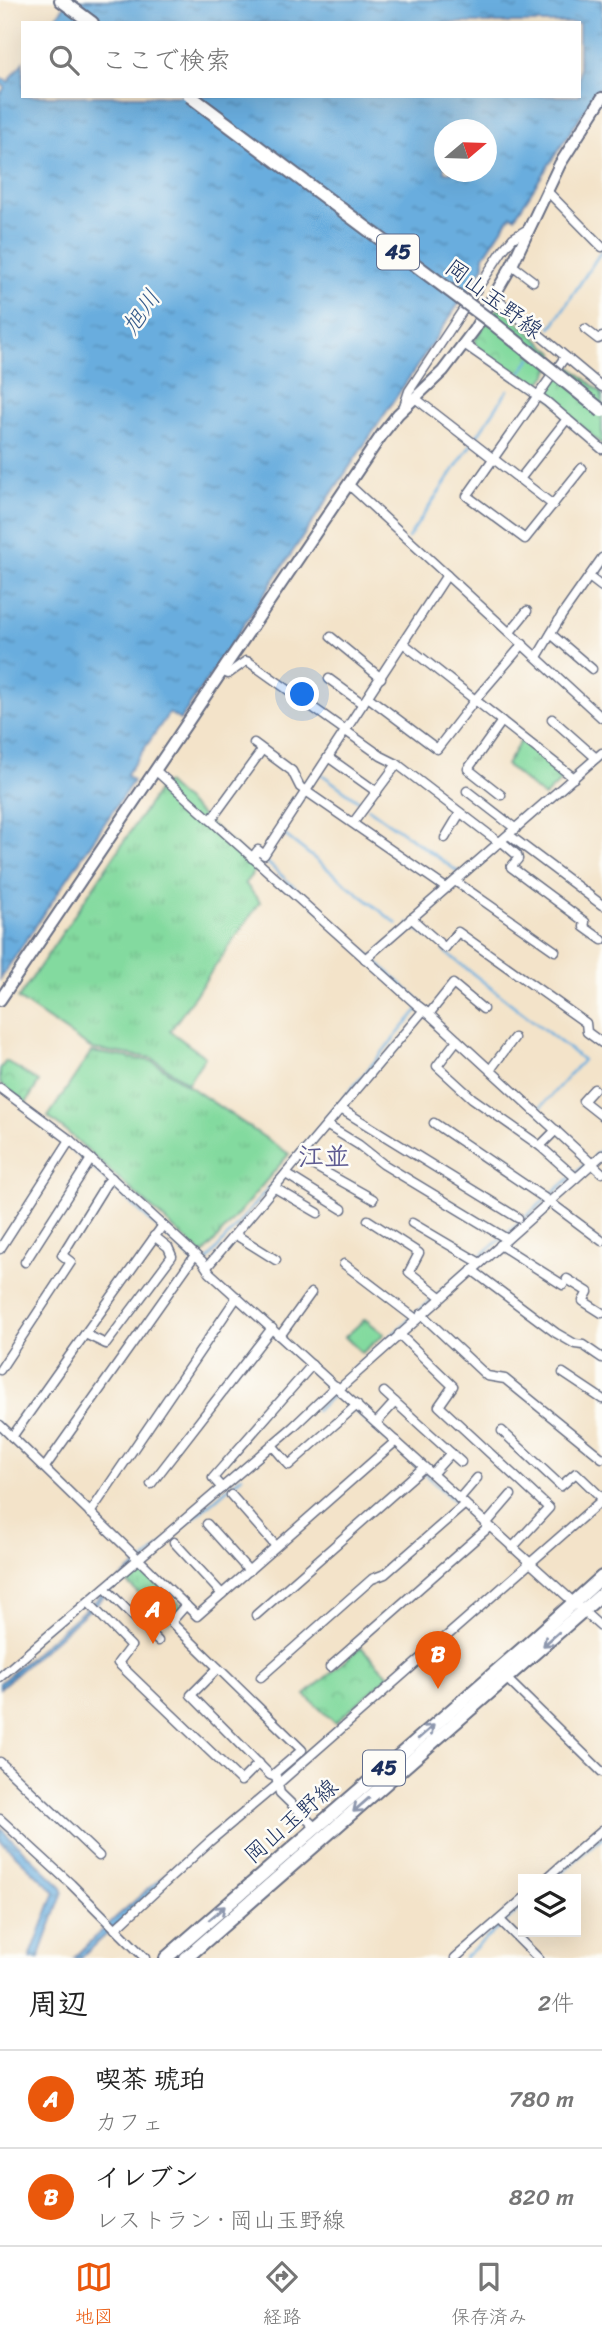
<!DOCTYPE html>
<html lang="ja">
<meta charset="utf-8">
<style>
:root{--surface:#fff;--page:#f6f6f6;--text:#222;--muted:#767676;--line:#e0e0e0;--accent:#ea580c}
body{margin:0;font-family:Sriracha,"Klee One",sans-serif;background:var(--page);color:var(--text)}
.controls{position:absolute;right:21px;bottom:21px;display:grid;overflow:hidden;border-radius:0px;box-shadow:0 7px 28px #0002}
.controls button{width:63px;height:63px;display:grid;place-items:center;padding:0;border:0;border-bottom:2px solid var(--line);background:var(--surface);color:var(--text);font:35px sans-serif}
.compass{position:absolute;left:434px;top:119px;width:63px;height:63px;border-radius:50%;background:var(--surface);box-shadow:0 7px 28px #0002;rotate:71deg}
.you{position:absolute;left:303px;top:695px;width:24px;height:24px;margin:-18px;border:5px solid #fff;border-radius:50%;background:#1a73e8;box-shadow:0 0 0 10px #1a73e833}
.badge{display:grid;place-items:center;width:46px;height:46px;border-radius:50%;background:var(--accent);color:#fff;font-size:23px;font-weight:700}
.pin{position:absolute;translate:-50% -58px;filter:drop-shadow(0 2px 4px #0008)}
.pin::after{content:'';position:absolute;top:37px;width:24px;height:21px;background:inherit;clip-path:polygon(0 0,100% 0,50% 100%)}
.list{margin:0;padding:0;list-style:none}
h2{display:flex;justify-content:space-between;align-items:center;height:91px;margin:0;padding:0 28px;font-size:30px}
h2 small{font-size:23px;font-weight:400;color:var(--muted)}
.list li{display:grid;grid-template-columns:46px 1fr auto;gap:21px;align-items:center;box-sizing:border-box;height:98px;padding:0 28px;border-top:2px solid var(--line)}
.list b{display:block;font-size:26px;white-space:nowrap}
.list p{margin:0;font-size:23px;white-space:nowrap;color:var(--muted)}
.list em{font-size:23px;font-style:normal;color:var(--muted)}
.icon{flex:none;width:38px;height:38px;fill:none;stroke:currentColor;stroke-width:2;stroke-linecap:round;stroke-linejoin:round}
.map{position:relative;flex:none;width:602px;height:1958px;overflow:hidden}
.search{position:absolute;background:var(--surface);box-shadow:0 7px 28px #0002;left:21px;right:21px;top:21px;height:77px;display:flex;align-items:center;gap:18px;box-sizing:border-box;padding:0 24px;border-radius:0px;color:var(--muted);font-size:26px}
.sheet{height:287px;background:var(--surface)}
nav{display:flex;justify-content:space-around;align-items:center;box-sizing:border-box;height:98px;border-top:2px solid var(--line);background:var(--surface);font-size:19px;color:var(--muted)}
nav a{display:grid;justify-items:center;gap:4px}
nav .on{color:var(--accent)}
.map>svg:first-child{display:block}
.grass{fill:url(#grass-tufts);stroke:#4f847e;stroke-width:2}
.park{fill:url(#park-crowns);stroke:#4f847e;stroke-width:2}
.water{fill:url(#water-ripples);stroke:#426e9e;stroke-width:2;fill-rule:evenodd}
.lines{fill:none;stroke-linecap:round;stroke-linejoin:round}
.stream{stroke:#69adde;stroke-width:2.5}
.street-casing{stroke:#676e83;stroke-width:11}
.secondary-casing{stroke:#676e83;stroke-width:14}
.primary-casing{stroke:#676e83;stroke-width:16}
.street{stroke:#fff;stroke-width:8}
.secondary{stroke:#fff;stroke-width:10}
.primary{stroke:#fff;stroke-width:12}
.primary-bridge-casing{stroke:#676e83;stroke-width:16;stroke-linecap:butt}
.primary-bridge{stroke:#fff;stroke-width:12}
.oneway{stroke:#8d97ae}
.labels{text-anchor:middle;dominant-baseline:central;stroke-width:5;stroke-linejoin:round;paint-order:stroke}
.shield{fill:#fdfcf7;stroke:#5f6c8c;stroke-width:2}
.shield-label{font-size:21px;font-weight:bold;fill:#1b2f5e}
.street-label{font-size:23px;fill:#1b2f5e;stroke:#fdfcf7}
.water-label{font-size:24px;font-style:italic;fill:#365b8b;stroke:#fdfcf7}
.quarter-label{font-size:26px;font-weight:bold;fill:#5e5b92;stroke:#fdfcf7}
</style>
<div class="map">
<svg width="602" height="1958" viewBox="0 0 602 1958">
<defs>
<pattern id="grass-tufts" width="24" height="20" patternUnits="userSpaceOnUse" patternTransform="scale(1.75)"><rect width="24" height="20" fill="#83da9f"/><path d="M3 7l-1-3M5 7V3M7 7l1-3M15 17l-1-3M17 17v-4M19 17l1-3" fill="none" stroke="#71bb8b"/></pattern>
<pattern id="park-crowns" width="20" height="18" patternUnits="userSpaceOnUse" patternTransform="scale(1.75)"><rect width="20" height="18" fill="#83da9f"/><path d="M2 6a3 3 0 1 1 6 0M12 15a3 3 0 1 1 6 0" fill="none" stroke="#71bb8b"/></pattern>
<pattern id="water-ripples" width="26" height="14" patternUnits="userSpaceOnUse" patternTransform="scale(1.75)"><rect width="26" height="14" fill="#69adde"/><path d="M2 4q2-2 4 0t4 0M15 11q2-2 4 0t4 0" fill="none" stroke="#568db7"/></pattern>
</defs>
<rect width="100%" height="100%" fill="#fdfcf7"/>
<filter id="ink" filterUnits="userSpaceOnUse"><feTurbulence type="fractalNoise" baseFrequency=".0143" numOctaves="2"/><feDisplacementMap in="SourceGraphic" scale="14" xChannelSelector="R" yChannelSelector="G"/><feConvolveMatrix kernelMatrix="1 2 1 2 8 2 1 2 1" color-interpolation-filters="sRGB"/></filter>
<filter id="wash" filterUnits="userSpaceOnUse"><feTurbulence type="fractalNoise" baseFrequency=".00686" numOctaves="4" result="noise"/><feDisplacementMap in="SourceGraphic" scale="28" xChannelSelector="R" yChannelSelector="G"/><feGaussianBlur stdDeviation="1.57" result="paint"/><feColorMatrix in="noise" values="0 0 0 0 0 0 0 0 0 0 0 0 0 0 0 0 0 1.4 0 .05"/><feComposite in="paint" operator="in"/></filter>
<g filter="url(#wash)">
<rect width="100%" height="100%" fill="#f3e3c9"/>
<g class="grass">
<path d="M521 740 567 775 544 797 506 765Z"/>
<path d="M163 783H166L258 867 245 883 260 902 170 1031 205 1057 188 1083 152 1058 92 1049 18 999Z"/>
<path d="M91 1052 152 1061 289 1154 203 1255 72 1136 48 1117Z"/>
<path d="M365 1319 384 1334 362 1353 345 1337Z"/>
<path d="M143 1569 183 1607 168 1621 127 1583Z"/>
</g>
<g class="park">
<path d="M502 309 554 353C555 364 546 379 538 385L526 384 476 347 475 339 495 310Z"/>
<path d="M571 367 602 393V445L547 395 548 388 564 369Z"/>
<path d="M6 1061 39 1082 26 1103 0 1083V1069Z"/>
<path d="M361 1647 389 1676 335 1723 305 1695Z"/>
</g>
<g class="water">
<path d="M69 0H602V83L515 217 511 215 484 256V266L180 720 169 713 126 775 133 781 0 979V94L5 87 0 83V77L8 82 23 62V96H579V23H52ZM444 130H486V172H444Z"/>
<path d="M135 1566 137 1568 0 1688V1683Z"/>
<path d="M0 1828 62 1887 63 1892 39 1958H30L55 1892 0 1840Z"/>
<path d="M179 1862 181 1865 81 1958H74L115 1918Z"/>
</g>
<g class="lines">
<g class="stream">
<path d="M551 328 602 250"/>
<path d="M534 352 540 344"/>
<path d="M519 375 531 358"/>
<path d="M408 538 508 390"/>
<path d="M320 773 363 804"/>
<path d="M368 808 460 873"/>
<path d="M281 832 397 924"/>
<path d="M409 923 428 938"/>
<path d="M444 951 583 1060 537 1111"/>
<path d="M69 1148 86 1161"/>
<path d="M594 1156 602 1149"/>
<path d="M91 1166 204 1271"/>
<path d="M575 1173 584 1165"/>
<path d="M207 1261 422 1005V1003L261 857"/>
<path d="M415 1314 570 1178"/>
<path d="M280 1342 306 1366"/>
<path d="M311 1371 330 1387"/>
<path d="M342 1380 410 1319"/>
<path d="M335 1392 350 1406"/>
<path d="M315 1411 336 1393"/>
<path d="M355 1411 459 1505"/>
<path d="M464 1510 523 1565"/>
<path d="M136 1568 242 1476"/>
<path d="M289 1769 421 1654"/>
<path d="M554 1879 602 1837"/>
<path d="M464 1958 523 1906"/>
</g>
</g>
</g>
<g filter="url(#ink)">
<g class="lines">
<g class="street-casing">
<g id="street">
<path d="M548 192 602 247"/>
<path d="M512 265 533 281"/>
<path d="M494 297 602 387"/>
<path d="M585 329 598 339 602 337"/>
<path d="M464 344 547 402 602 449"/>
<path d="M565 357 467 496 525 539 582 468"/>
<path d="M415 398 553 505"/>
<path d="M403 409 409 391 503 250 513 238 528 229"/>
<path d="M520 479 567 419"/>
<path d="M348 484 602 718"/>
<path d="M589 577 602 587"/>
<path d="M510 632 527 611"/>
<path d="M551 634 592 669"/>
<path d="M331 637 381 678"/>
<path d="M403 643 574 778"/>
<path d="M537 657 562 615 602 558"/>
<path d="M222 671 228 674 246 661 249 662 381 756 397 764 353 823"/>
<path d="M329 679 363 704"/>
<path d="M368 697 437 749 475 700 523 644"/>
<path d="M552 719 596 758"/>
<path d="M254 743 292 771 300 787 446 888"/>
<path d="M328 757 377 792"/>
<path d="M397 764 500 843"/>
<path d="M155 770 417 1005 429 1014 602 1173"/>
<path d="M467 791 516 829"/>
<path d="M501 795 468 769 502 721"/>
<path d="M211 820 262 750"/>
<path d="M509 835 602 905"/>
<path d="M445 838 460 813"/>
<path d="M502 842 517 855 518 859 511 867 585 922 584 927 602 940"/>
<path d="M252 858 258 850 264 855 447 575"/>
<path d="M455 881 555 951"/>
<path d="M411 918 445 948 458 932 586 1023 587 1032 602 1043"/>
<path d="M365 959 602 753"/>
<path d="M429 1014 453 984 483 1009"/>
<path d="M457 1040 437 1066 472 1098 540 1146 576 1178"/>
<path d="M490 1070 514 1038"/>
<path d="M0 1088 70 1140 202 1261 210 1273 602 1628"/>
<path d="M594 1089 583 1101 602 1116"/>
<path d="M341 1109 518 1218"/>
<path d="M434 1123 543 1197 602 1241"/>
<path d="M328 1126 359 1145 383 1164 507 1239"/>
<path d="M540 1146 556 1130"/>
<path d="M300 1158 373 1199"/>
<path d="M286 1174 342 1209"/>
<path d="M275 1188 318 1213"/>
<path d="M368 1220 419 1253 409 1272 441 1297"/>
<path d="M412 1223 480 1263"/>
<path d="M236 1235 276 1260"/>
<path d="M500 1245 563 1285"/>
<path d="M0 1249 70 1140"/>
<path d="M25 1262 91 1159"/>
<path d="M344 1264 416 1319"/>
<path d="M207 1267 423 1011"/>
<path d="M472 1270 556 1333 575 1344 583 1345 602 1358"/>
<path d="M567 1279 588 1292 583 1301 602 1313"/>
<path d="M421 1314 487 1376 505 1379 602 1458"/>
<path d="M85 1334 163 1225"/>
<path d="M399 1334 453 1386 439 1406 549 1508 512 1548"/>
<path d="M280 1336 311 1293"/>
<path d="M0 1370 71 1262 62 1255 106 1184 112 1178"/>
<path d="M563 1373 602 1399"/>
<path d="M339 1389 602 1155"/>
<path d="M384 1392 461 1462"/>
<path d="M376 1423 395 1402"/>
<path d="M0 1425 197 1616 396 1441"/>
<path d="M502 1431 561 1486 576 1473 602 1498"/>
<path d="M12 1437 85 1334 106 1344 172 1256 168 1247 154 1236"/>
<path d="M272 1445 289 1465 357 1405"/>
<path d="M45 1467 195 1255"/>
<path d="M432 1474 451 1453"/>
<path d="M151 1484 272 1328"/>
<path d="M222 1488 213 1478 312 1365"/>
<path d="M231 1495 276 1546"/>
<path d="M459 1499 477 1478"/>
<path d="M90 1513 237 1297"/>
<path d="M207 1524 249 1571"/>
<path d="M486 1524 511 1495"/>
<path d="M174 1542 222 1594"/>
<path d="M105 1588 158 1641"/>
<path d="M88 1602 131 1646 118 1663 241 1781 259 1763"/>
<path d="M186 1605 171 1622 302 1750 275 1773 280 1793 315 1827"/>
<path d="M256 1615 424 1467"/>
<path d="M330 1667 489 1527"/>
<path d="M218 1668 191 1695 270 1775 276 1777"/>
<path d="M0 1677 293 1427 336 1386"/>
<path d="M261 1677 372 1579 385 1574 465 1504"/>
<path d="M506 1678 602 1772"/>
<path d="M0 1762 99 1856"/>
<path d="M0 1819 71 1884 145 1958"/>
<path d="M546 1879 602 1830"/>
<path d="M500 1920 538 1958"/>
<path d="M115 1929 209 1842 278 1784 602 1500"/>
<path d="M455 1958 523 1899"/>
</g>
</g>
<g class="secondary-casing">
<path id="secondary" d="M0 1000 383 433 398 414 443 371 474 330 512 265 560 164 602 98"/>
</g>
<g class="primary-casing">
<g id="primary">
<path d="M61 0 92 23"/>
<path d="M166 1958 529 1643 602 1577"/>
<path d="M186 1958 602 1594"/>
</g>
</g>
<use href="#street" class="street"/>
<use href="#secondary" class="secondary"/>
<use href="#primary" class="primary"/>
<g class="primary-bridge-casing">
<path id="primary-bridge" d="M190 96 493 323 602 411"/>
</g>
<use href="#primary-bridge" class="primary-bridge"/>
</g>
<defs><path id="oneway-shaft" d="M-6 0H5M1.5-3L5.5 0L1.5 3" fill="none" stroke-width="1.6" stroke-linecap="round" stroke-linejoin="round" transform="scale(1.75)"/></defs>
<g class="oneway">
<use href="#oneway-shaft" transform="translate(551 1639) rotate(139)"/>
<use href="#oneway-shaft" transform="translate(426 1732) rotate(-41)"/>
<use href="#oneway-shaft" transform="translate(361 1805) rotate(139)"/>
<use href="#oneway-shaft" transform="translate(217 1913) rotate(-41)"/>
</g>
</g>
<g class="labels">
<g class="shield">
<rect x="377" y="234.5" width="42" height="35" rx="5"/>
<rect x="363" y="1750.5" width="42" height="35" rx="5"/>
</g>
<g class="shield-label">
<text x="398" y="252">45</text>
<text x="384" y="1768">45</text>
</g>
<g class="street-label">
<text transform="translate(494 299) rotate(37)">岡山玉野線</text>
<text transform="translate(291 1821) rotate(-41)">岡山玉野線</text>
</g>
<g class="water-label">
<text transform="translate(141 312) rotate(-55)">旭川</text>
</g>
<g class="quarter-label">
<text x="324" y="1156">江並</text>
</g>
</g>
</svg>
<div class="controls">
<button><svg class="icon" aria-label="layers" viewBox="0 0 24 24"><path d="M12 4l9 5-9 5-9-5zM3 14l9 5 9-5"/></svg></button>
</div>
<svg class="compass" viewBox="-18 -18 36 36"><path d="M0-13l5 13h-10z" fill="#e53935"/><path d="M0 13l5-13h-10z" fill="#767676"/></svg>
<div class="you"></div>
<div class="pin badge" style="left:153px;top:1644px">A</div>
<div class="pin badge" style="left:438px;top:1689px">B</div>
<div class="search"><svg class="icon" aria-label="search" viewBox="0 0 24 24"><circle cx="10" cy="10" r="6"/><path d="M15 15l6 6"/></svg>ここで検索</div>
</div>
<section class="sheet">
<h2>周辺<small>2件</small></h2>
<ul class="list">
<li><span class="badge">A</span><div><b>喫茶 琥珀</b><p>カフェ</p></div><em>780 m</em></li>
<li><span class="badge">B</span><div><b>イレブン</b><p>レストラン · 岡山玉野線</p></div><em>820 m</em></li>
</ul>
</section>
<nav>
<a class="on"><svg class="icon" aria-label="map" viewBox="0 0 24 24"><path d="M3 6l6-2 6 2 6-2v14l-6 2-6-2-6 2zM9 4v14M15 6v14"/></svg>地図</a>
<a><svg class="icon" aria-label="directions" viewBox="0 0 24 24"><path d="M12 3l9 9-9 9-9-9zM9 14v-3h6M13 9l2 2-2 2"/></svg>経路</a>
<a><svg class="icon" aria-label="saved" viewBox="0 0 24 24"><path d="M7 4h10v16l-5-4-5 4z"/></svg>保存済み</a>
</nav>
